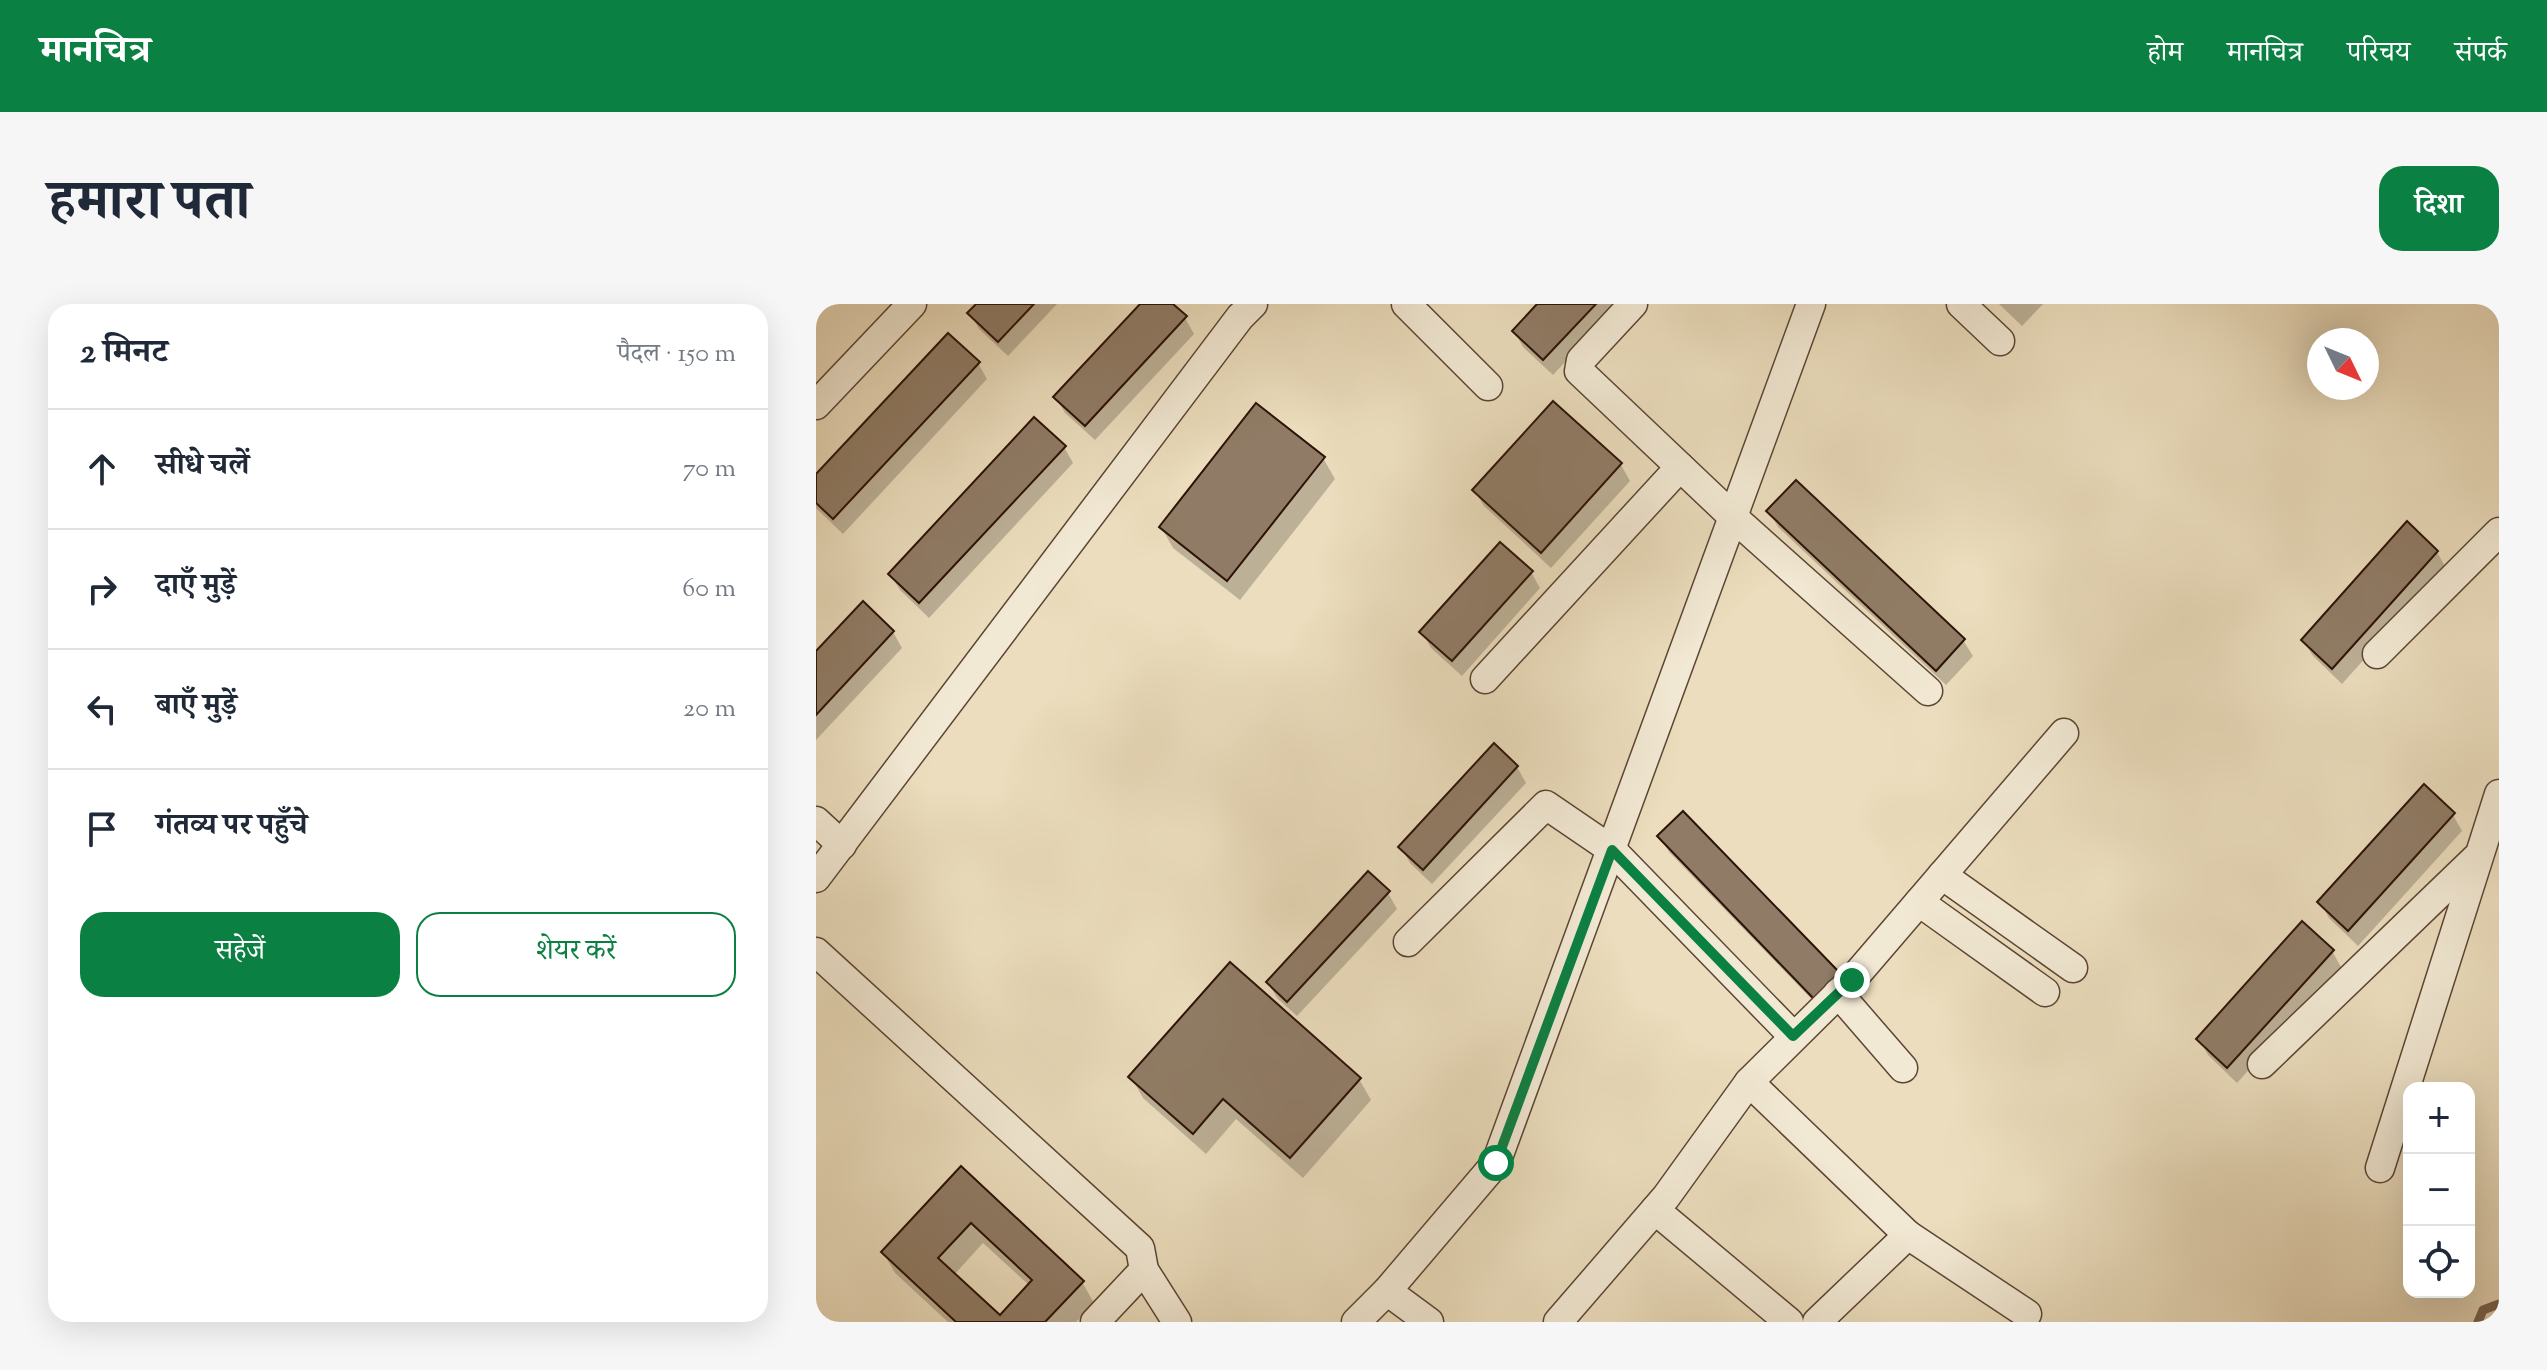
<!DOCTYPE html>
<html lang="hi">
<meta charset="utf-8">
<style>
:root{--surface:#fff;--page:#f6f6f7;--text:#1f2937;--muted:#747a83;--line:#e0e1e3;--accent:#0b8043}
body{margin:0;font-family:"Sorts Mill Goudy","Noto Serif Devanagari",serif;background:var(--page);color:var(--text)}
.controls{position:absolute;right:24px;bottom:24px;display:grid;overflow:hidden;border-radius:16px;box-shadow:0 8px 32px #0002}
.controls button{width:72px;height:72px;display:grid;place-items:center;padding:0;border:0;border-bottom:2px solid var(--line);background:var(--surface);color:var(--text);font:40px sans-serif}
.compass{position:absolute;left:1491px;top:24px;width:72px;height:72px;border-radius:50%;background:var(--surface);box-shadow:0 8px 32px #0002;rotate:133deg}
.stop{position:absolute;width:24px;height:24px;margin:-18px;border:6px solid #0b8043;border-radius:50%;background:#fff}
.stop.end{background:#0b8043;border-color:#fff;box-shadow:0 2px 8px #0008}
.list{margin:0;padding:0;list-style:none}
h2{display:flex;justify-content:space-between;align-items:center;height:104px;margin:0;padding:0 32px;font-size:34px}
h2 small{font-size:26px;font-weight:400;color:var(--muted)}
.list li{display:grid;grid-template-columns:52px 1fr auto;gap:24px;align-items:center;box-sizing:border-box;height:120px;padding:0 32px;border-top:2px solid var(--line)}
.list b{display:block;font-size:30px;white-space:nowrap}
.list em{font-size:26px;font-style:normal;color:var(--muted)}
.actions{display:flex;gap:16px;padding:24px 32px}
.actions a{flex:1;padding:18px 0;border:2px solid var(--accent);border-radius:24px;text-align:center;font-size:28px;color:var(--accent)}
.actions .main{background:var(--accent);color:#fff}
.icon{flex:none;width:44px;height:44px;fill:none;stroke:currentColor;stroke-width:2;stroke-linecap:round;stroke-linejoin:round}
.map{position:relative;flex:none;width:1683px;height:1018px;overflow:hidden;border-radius:24px}
header{display:flex;align-items:center;gap:48px;box-sizing:border-box;height:112px;padding:0 40px;background:var(--accent);color:#fff}
header strong{font-size:38px}
nav{display:flex;gap:44px;margin-inline-start:auto;font-size:28px}
.intro{display:flex;align-items:center;justify-content:space-between;box-sizing:border-box;height:192px;padding:0 48px}
h1{margin:0;font-size:56px}
.button{padding:20px 36px;border-radius:24px;background:var(--accent);color:#fff;font-size:28px;font-weight:700}
main{display:flex;gap:48px;padding:0 48px}
aside{flex:1;background:var(--surface);border-radius:24px;box-shadow:0 8px 32px #0002}
.map>svg:first-child{display:block}
.shadow{fill:#0003;fill-rule:evenodd}
.lines{fill:none;stroke-linecap:round;stroke-linejoin:round}
.stream{stroke:#78624f;stroke-width:9}
.building{fill:#907c66;stroke:#2d1207;stroke-width:2;fill-rule:evenodd}
.street-casing{stroke:#5c4534;stroke-width:31}
.street{stroke:#f2e9d4;stroke-width:28}
.route{stroke:#0b8043;stroke-width:10}
</style>
<header>
<strong>मानचित्र</strong>
<nav><a>होम</a><a>मानचित्र</a><a>परिचय</a><a>संपर्क</a></nav>
</header>
<div class="intro"><h1>हमारा पता</h1><a class="button">दिशा</a></div>
<main>
<aside>
<h2>2 मिनट<small>पैदल · 150 m</small></h2>
<ul class="list">
<li><svg class="icon" aria-label="ahead" viewBox="0 0 24 24"><path d="M12 20V5M6 11l6-6 6 6"/></svg><div><b>सीधे चलें</b></div><em>70 m</em></li>
<li><svg class="icon" aria-label="right" viewBox="0 0 24 24"><path d="M7 20v-9h11M14 6l5 5-5 5"/></svg><div><b>दाएँ मुड़ें</b></div><em>60 m</em></li>
<li><svg class="icon" aria-label="left" viewBox="0 0 24 24"><path d="M17 20v-9H6M10 6l-5 5 5 5"/></svg><div><b>बाएँ मुड़ें</b></div><em>20 m</em></li>
<li><svg class="icon" aria-label="arrive" viewBox="0 0 24 24"><path d="M6 21V4h12l-3 4 3 4H6"/></svg><div><b>गंतव्य पर पहुँचे</b></div></li>
</ul>
<div class="actions"><a class="main">सहेजें</a><a>शेयर करें</a></div>
</aside>
<div class="map">
<svg width="1683" height="1018" viewBox="0 0 1683 1018">
<rect width="100%" height="100%" fill="#ebddbd"/>
<filter id="stains"><feTurbulence type="fractalNoise" baseFrequency=".0025" numOctaves="4"/><feColorMatrix values="0 0 0 0 .2 0 0 0 0 .09 0 0 0 0 .02 0 0 0 .5 -.17"/></filter>
<radialGradient id="worn" r=".72"><stop offset=".6" stop-color="#630" stop-opacity="0"/><stop offset="1" stop-color="#630" stop-opacity=".3"/></radialGradient>
<g class="shadow">
<path d="M162 0H241L192 52 163 25 154 9Z"/>
<path d="M327 0H354L369 14 378 30 279 136 249 109 240 93Z"/>
<path d="M723 0H803L737 71 707 43 698 27Z"/>
<path d="M1183 0H1227L1206 22Z"/>
<path d="M162 59 171 75 27 230 0 204V173Z"/>
<path d="M737 100 805 161 814 177 735 264 668 202 658 186Z"/>
<path d="M248 143 257 159 113 314 84 286 74 270Z"/>
<path d="M507 154 519 175 424 296 357 244 345 223Z"/>
<path d="M953 208 1147 336 1157 352 1130 381 962 223Z"/>
<path d="M1621 248 1630 264 1526 380 1497 352 1487 336Z"/>
<path d="M715 268 724 284 646 372 615 344 606 328Z"/>
<path d="M77 328 86 344 0 436V350Z"/>
<path d="M701 463 710 479 616 580 594 559 585 543Z"/>
<path d="M1637 511 1646 527 1542 642 1513 614 1504 598Z"/>
<path d="M844 532 1032 687 1009 709 853 548Z"/>
<path d="M572 589 581 605 481 712 461 694 452 678Z"/>
<path d="M1516 647 1525 663 1421 779 1392 751 1383 735Z"/>
<path d="M315 773 543 775 555 796 487 874 420 815 390 850 327 794Z"/>
<path d="M145 865 266 978 278 999 260 1018H132L79 969 67 948ZM167 939 214 982 184 1014 138 971Z"/>
</g>
<g class="lines">
<path class="stream" d="M1662 1018 1667 1006 1683 1000"/>
</g>
<g class="building">
<path d="M160 0H218L182 38 151 9Z"/>
<path d="M324 0H357L371 12 269 122 237 93Z"/>
<path d="M721 0H780L727 56 696 27Z"/>
<path d="M132 29 164 58 17 215 0 199V170Z"/>
<path d="M737 97 806 159 725 249 656 186Z"/>
<path d="M440 99 509 153 411 277 343 223Z"/>
<path d="M218 113 250 142 103 299 72 270Z"/>
<path d="M980 176 1149 335 1120 367 950 207Z"/>
<path d="M1591 217 1622 247 1516 365 1485 336Z"/>
<path d="M684 238 717 267 636 357 603 328Z"/>
<path d="M47 297 78 327 0 411V347Z"/>
<path d="M678 439 702 462 607 566 582 543Z"/>
<path d="M1608 480 1639 509 1532 627 1501 598Z"/>
<path d="M867 507 1024 669 998 695 841 532Z"/>
<path d="M552 567 574 587 471 698 450 678Z"/>
<path d="M1486 617 1518 646 1411 764 1380 735Z"/>
<path d="M414 658 545 774 474 854 407 795 377 830 312 773Z"/>
<path d="M145 862 268 977 229 1018H140L65 948ZM155 919 216 976 184 1011 122 954Z"/>
</g>
<g class="lines">
<g class="street-casing">
<g id="street">
<path d="M590 0 672 82"/>
<path d="M817 0 765 56 763 67 917 213 1112 387"/>
<path d="M1145 0 1184 37"/>
<path d="M0 101 96 0"/>
<path d="M1561 350 1683 228"/>
<path d="M669 375 864 163"/>
<path d="M0 517 26 541"/>
<path d="M1126 571 1257 664"/>
<path d="M0 574 424 13 437 0"/>
<path d="M1103 598 1229 688"/>
<path d="M592 638 730 501 796 546 977 732"/>
<path d="M0 648 324 944 328 966 361 1018"/>
<path d="M1022 689 1087 764"/>
<path d="M1446 760 1660 554"/>
<path d="M1564 864 1683 490"/>
<path d="M839 906 973 1018"/>
<path d="M1092 931 1211 1010"/>
<path d="M571 987 613 1018"/>
<path d="M279 1018 328 966"/>
<path d="M540 1018 571 987 680 859 995 0"/>
<path d="M742 1018 850 893 933 778"/>
<path d="M1001 1018 1092 931 933 778 1036 676 1248 429"/>
</g>
</g>
<use href="#street" class="street"/>
</g>
<g class="lines">
<path class="route" d="M680 859 796 546 977 732 1036 676"/>
</g>
<rect width="100%" height="100%" filter="url(#stains)"/>
<rect width="100%" height="100%" fill="url(#worn)"/>
</svg>
<div class="controls">
<button>+</button>
<button>−</button>
<button><svg class="icon" aria-label="locate" viewBox="0 0 24 24"><circle cx="12" cy="12" r="6"/><path d="M12 2v4M12 18v4M2 12h4M18 12h4"/></svg></button>
</div>
<svg class="compass" viewBox="-18 -18 36 36"><path d="M0-13l5 13h-10z" fill="#e53935"/><path d="M0 13l5-13h-10z" fill="#747a83"/></svg>
<div class="stop" style="left:680px;top:859px"></div>
<div class="stop end" style="left:1036px;top:676px"></div>
</div>
</main>
